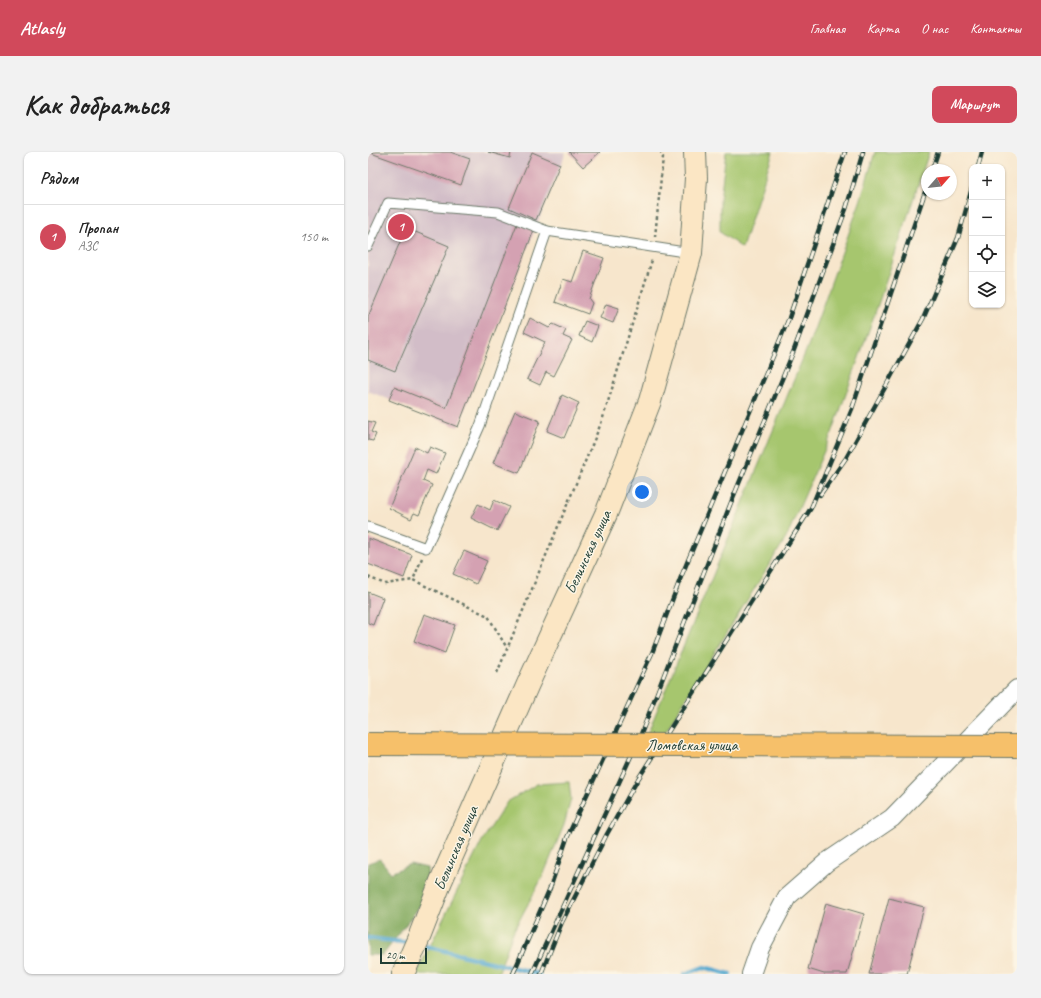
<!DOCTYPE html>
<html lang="ru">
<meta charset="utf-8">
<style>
:root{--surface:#fff;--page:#f2f2f2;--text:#222;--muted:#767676;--line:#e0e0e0;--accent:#d1495b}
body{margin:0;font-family:Caveat,sans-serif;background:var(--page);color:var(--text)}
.controls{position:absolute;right:12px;top:12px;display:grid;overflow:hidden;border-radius:8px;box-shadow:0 1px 3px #0004}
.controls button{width:36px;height:36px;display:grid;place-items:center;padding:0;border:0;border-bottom:1px solid var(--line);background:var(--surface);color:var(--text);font:20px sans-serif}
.compass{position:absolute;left:553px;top:12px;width:36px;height:36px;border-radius:50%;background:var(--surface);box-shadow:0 1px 3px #0004;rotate:62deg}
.scale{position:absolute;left:12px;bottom:10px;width:47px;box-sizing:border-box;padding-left:4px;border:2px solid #1f3d34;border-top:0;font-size:11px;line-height:14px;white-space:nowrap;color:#1f3d34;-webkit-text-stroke:3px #fcf5e5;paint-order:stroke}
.you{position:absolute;left:274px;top:340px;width:14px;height:14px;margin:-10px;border:3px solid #fff;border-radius:50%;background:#1a73e8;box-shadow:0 0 0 6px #1a73e833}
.badge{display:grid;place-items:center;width:26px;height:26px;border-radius:50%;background:var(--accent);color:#fff;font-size:13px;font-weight:700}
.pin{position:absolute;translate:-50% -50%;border:2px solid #fff;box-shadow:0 1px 4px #0006}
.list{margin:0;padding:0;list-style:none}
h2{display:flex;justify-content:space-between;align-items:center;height:52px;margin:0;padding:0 16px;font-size:17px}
h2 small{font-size:13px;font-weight:400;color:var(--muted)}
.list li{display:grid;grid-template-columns:26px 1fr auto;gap:12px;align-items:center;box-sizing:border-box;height:64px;padding:0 16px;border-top:1px solid var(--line)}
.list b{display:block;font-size:15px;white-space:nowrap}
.list p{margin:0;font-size:13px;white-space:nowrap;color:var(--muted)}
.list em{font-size:13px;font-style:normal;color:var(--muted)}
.icon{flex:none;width:22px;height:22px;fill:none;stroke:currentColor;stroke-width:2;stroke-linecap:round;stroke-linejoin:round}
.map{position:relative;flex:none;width:649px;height:822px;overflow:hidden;border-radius:8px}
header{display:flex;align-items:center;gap:24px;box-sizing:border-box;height:56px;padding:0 20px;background:var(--accent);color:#fff}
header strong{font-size:19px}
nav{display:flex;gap:22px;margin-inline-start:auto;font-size:14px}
.intro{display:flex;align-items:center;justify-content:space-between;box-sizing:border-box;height:96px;padding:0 24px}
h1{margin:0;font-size:28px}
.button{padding:10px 18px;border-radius:8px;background:var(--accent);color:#fff;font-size:14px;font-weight:700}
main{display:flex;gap:24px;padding:0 24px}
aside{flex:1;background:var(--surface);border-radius:8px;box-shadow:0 1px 3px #0004}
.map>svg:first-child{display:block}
.industrial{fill:#d2bdc8}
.green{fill:#a6c66e;stroke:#628251}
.forest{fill:#84ab61;stroke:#52744a}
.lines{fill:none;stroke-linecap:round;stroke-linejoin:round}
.stream{stroke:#54a9d0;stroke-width:4.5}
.building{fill:#d4a1b2}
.service-casing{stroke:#6b7869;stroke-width:11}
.minor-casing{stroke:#6b7869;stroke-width:20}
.secondary-casing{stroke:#6b7869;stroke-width:24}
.path{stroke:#6b7869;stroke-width:2.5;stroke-dasharray:3 3;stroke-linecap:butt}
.service{stroke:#fff;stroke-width:9}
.minor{stroke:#fff;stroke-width:18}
.secondary{stroke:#fbe6c4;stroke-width:22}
.rail-casing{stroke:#1f3d34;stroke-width:4.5}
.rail{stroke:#fcf5e5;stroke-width:3;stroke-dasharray:9;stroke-linecap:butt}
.primary-bridge-casing{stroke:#6b7869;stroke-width:24;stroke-linecap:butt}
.primary-bridge{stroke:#f6c06b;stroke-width:22}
.labels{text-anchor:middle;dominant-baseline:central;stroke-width:3;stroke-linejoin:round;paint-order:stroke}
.street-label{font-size:16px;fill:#1f3d34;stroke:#fcf5e5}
</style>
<header>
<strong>Atlasly</strong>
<nav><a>Главная</a><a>Карта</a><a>О нас</a><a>Контакты</a></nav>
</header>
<div class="intro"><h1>Как добраться</h1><a class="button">Маршрут</a></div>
<main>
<aside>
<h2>Рядом<small></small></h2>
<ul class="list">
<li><span class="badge">1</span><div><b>Пропан</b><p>АЗС</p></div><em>150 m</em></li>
</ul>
</aside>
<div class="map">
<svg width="649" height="822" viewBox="0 0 649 822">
<rect width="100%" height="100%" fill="#fcf5e5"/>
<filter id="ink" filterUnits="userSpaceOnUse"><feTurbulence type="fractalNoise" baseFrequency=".025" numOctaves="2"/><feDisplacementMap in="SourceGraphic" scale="8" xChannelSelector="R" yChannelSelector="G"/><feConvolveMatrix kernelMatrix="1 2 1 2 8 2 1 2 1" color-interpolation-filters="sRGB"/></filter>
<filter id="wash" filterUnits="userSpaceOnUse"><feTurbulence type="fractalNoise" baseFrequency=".012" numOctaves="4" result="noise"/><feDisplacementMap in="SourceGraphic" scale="16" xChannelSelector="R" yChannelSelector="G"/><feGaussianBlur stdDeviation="0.9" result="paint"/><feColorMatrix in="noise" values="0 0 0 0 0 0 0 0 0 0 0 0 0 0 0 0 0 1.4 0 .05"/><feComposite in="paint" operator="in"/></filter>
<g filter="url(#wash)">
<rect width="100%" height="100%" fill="#f7e6cc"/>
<path class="industrial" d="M0 0H198L88 274 0 239Z"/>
<g class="green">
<path d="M358 0H405L374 96 352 80V48Z"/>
<path d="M507 0H561L512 147 464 281 418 386 297 580 294 587 278 585 442 189 492 50Z"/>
<path d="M201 630 203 647 196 673 175 724 145 780 130 822H48L114 689 139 650 169 632Z"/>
</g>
<path class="forest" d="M12 707 23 721 42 712 59 716 61 742 15 803H0V711Z"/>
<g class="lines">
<g class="stream">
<path d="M0 786 42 791"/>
<path d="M53 793 171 822"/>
<path d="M316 822 336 815 362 822"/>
</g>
</g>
<g id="blocks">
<g class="building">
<path d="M0 0H82L102 7 93 33Z"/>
<path d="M120 0H143L142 6Z"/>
<path d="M164 0 192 12 168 68 141 56Z"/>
<path d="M201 0H232L215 15Z"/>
<path d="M149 72 166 78 90 275 21 248 26 235 78 256Z"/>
<path d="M38 76 81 94 27 219 0 208V165Z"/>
<path d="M215 99 236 106 221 147 224 151 220 162 187 150 195 127 204 130Z"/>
<path d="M238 152 251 156 245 171 232 166Z"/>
<path d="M162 166 181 176 185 172 198 178 195 184 204 188 186 224 178 220 172 233 159 227 177 190 156 180Z"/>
<path d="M217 169 230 174 224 190 211 184Z"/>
<path d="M194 243 211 251 196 286 179 279Z"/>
<path d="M147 259 172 269 151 321 125 311Z"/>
<path d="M0 269 7 271 3 280 8 282 5 289 0 288Z"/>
<path d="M47 295 59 301 62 295 77 301 68 322 59 318 55 329 64 333 51 363 46 361 43 367 21 356Z"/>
<path d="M126 348 141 355 129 379 103 366 110 352 122 358Z"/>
<path d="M0 386 44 403 36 426 0 412Z"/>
<path d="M96 399 119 409 108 432 85 422Z"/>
<path d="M0 440 15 446 5 473 0 471Z"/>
<path d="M56 462 87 473 77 501 46 489Z"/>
<path d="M521 746 556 755 539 822H501Z"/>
<path d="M458 751 496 762 479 822H456L440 817Z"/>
</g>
</g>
</g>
<g filter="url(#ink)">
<use href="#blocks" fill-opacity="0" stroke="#6b7869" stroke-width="1"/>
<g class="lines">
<g class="service-casing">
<g id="service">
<path d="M0 94 20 51 130 60 179 79"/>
<path d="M0 375 58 396 112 274 179 79 323 101"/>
</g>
</g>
<g class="minor-casing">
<path id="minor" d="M383 822 392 796 419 745 459 710 524 666 649 537"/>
</g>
<g class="secondary-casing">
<path id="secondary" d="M35 822 52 783 73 729 160 532 238 362 282 249 323 101 328 26 327 0"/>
</g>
<g class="path">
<path d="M287 85 295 5 293 0"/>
<path d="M54 406 45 428 120 464 139 496"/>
<path d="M0 425 17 432 45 428"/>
<path d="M129 521 234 269 284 108"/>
</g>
<use href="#service" class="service"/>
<use href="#minor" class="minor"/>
<use href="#secondary" class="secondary"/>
<g class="rail-casing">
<g id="rail">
<path d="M610 15 614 0"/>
<path d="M564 18 570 0"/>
<path d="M452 343 478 306 555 167 590 86 604 36"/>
<path d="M145 822 182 736 199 686 284 501 313 425 421 166 477 0"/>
<path d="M164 822 273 582 362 353 426 198 478 57 495 0"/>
<path d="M173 822 194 770 239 682 270 627 443 356 484 257 559 34"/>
</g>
</g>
<use href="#rail" class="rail"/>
<g class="primary-bridge-casing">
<path id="primary-bridge" d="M0 592 649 594"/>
</g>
<use href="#primary-bridge" class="primary-bridge"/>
</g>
</g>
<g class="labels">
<g class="street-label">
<text transform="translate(220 400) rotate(-65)">Белинская улица</text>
<text x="324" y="593">Ломовская улица</text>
<text transform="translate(88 696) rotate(-67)">Белинская улица</text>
</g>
</g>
</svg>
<div class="controls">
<button>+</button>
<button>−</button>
<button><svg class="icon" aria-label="locate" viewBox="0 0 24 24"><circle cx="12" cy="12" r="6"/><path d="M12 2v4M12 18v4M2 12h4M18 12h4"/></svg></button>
<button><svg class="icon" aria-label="layers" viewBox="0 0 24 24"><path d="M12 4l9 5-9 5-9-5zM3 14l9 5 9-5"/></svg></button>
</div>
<svg class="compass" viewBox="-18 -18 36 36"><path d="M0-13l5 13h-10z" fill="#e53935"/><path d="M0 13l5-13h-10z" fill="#767676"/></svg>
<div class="scale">20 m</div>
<div class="you"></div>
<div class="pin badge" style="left:33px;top:75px">1</div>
</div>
</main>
